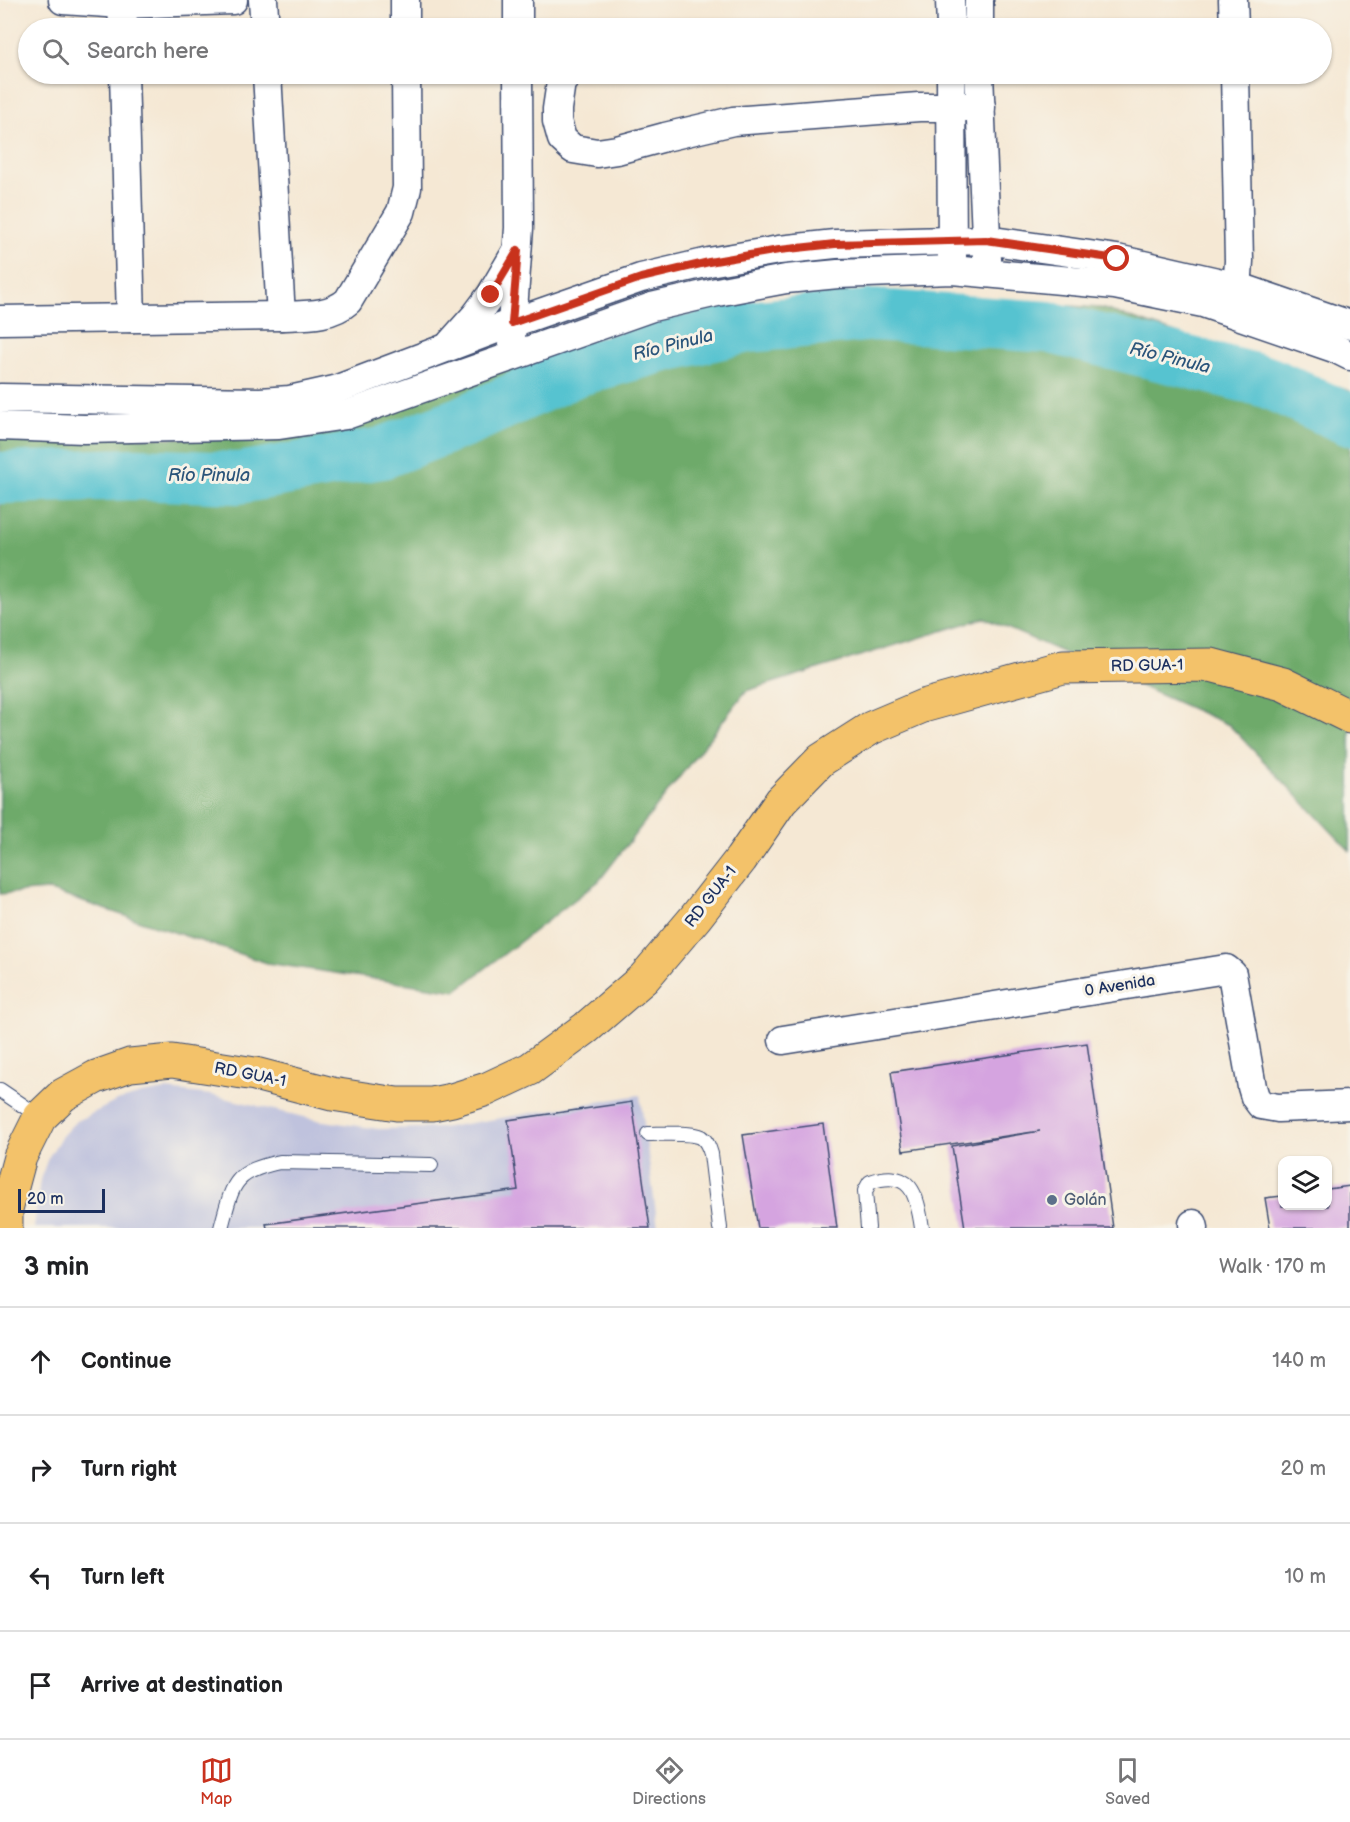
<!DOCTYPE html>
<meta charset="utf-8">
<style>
:root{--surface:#fff;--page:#f6f6f6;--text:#202124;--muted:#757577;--line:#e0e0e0;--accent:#c8321e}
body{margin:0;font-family:"Balsamiq Sans",sans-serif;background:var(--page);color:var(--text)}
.controls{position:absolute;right:18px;bottom:18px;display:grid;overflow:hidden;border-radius:12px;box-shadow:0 2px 4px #0004}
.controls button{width:54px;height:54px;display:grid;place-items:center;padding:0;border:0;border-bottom:2px solid var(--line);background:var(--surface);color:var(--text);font:30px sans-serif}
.scale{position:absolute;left:18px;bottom:15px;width:87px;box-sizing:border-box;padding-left:6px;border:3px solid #1b2f5e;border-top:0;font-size:16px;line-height:21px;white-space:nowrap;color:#1b2f5e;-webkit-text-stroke:4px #f7f3e8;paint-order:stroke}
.stop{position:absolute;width:18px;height:18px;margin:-14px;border:4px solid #c8321e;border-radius:50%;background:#fff}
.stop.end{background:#c8321e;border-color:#fff;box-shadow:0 2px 6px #0008}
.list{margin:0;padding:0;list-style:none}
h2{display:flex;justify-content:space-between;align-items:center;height:78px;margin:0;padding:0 24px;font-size:26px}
h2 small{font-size:20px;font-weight:400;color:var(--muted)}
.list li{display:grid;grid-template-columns:39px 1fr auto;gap:18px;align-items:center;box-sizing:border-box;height:108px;padding:0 24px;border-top:2px solid var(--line)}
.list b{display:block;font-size:22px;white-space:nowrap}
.list em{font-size:20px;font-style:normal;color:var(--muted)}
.icon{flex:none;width:33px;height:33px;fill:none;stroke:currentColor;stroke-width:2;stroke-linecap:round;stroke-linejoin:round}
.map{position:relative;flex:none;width:1350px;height:1228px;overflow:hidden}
.search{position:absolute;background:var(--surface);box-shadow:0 2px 4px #0004;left:18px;right:18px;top:18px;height:66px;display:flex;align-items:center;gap:15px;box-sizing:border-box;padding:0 21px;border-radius:33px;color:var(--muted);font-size:22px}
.sheet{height:510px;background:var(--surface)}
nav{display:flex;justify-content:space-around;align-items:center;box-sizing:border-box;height:84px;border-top:2px solid var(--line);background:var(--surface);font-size:16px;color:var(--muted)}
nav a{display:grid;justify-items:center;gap:3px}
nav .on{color:var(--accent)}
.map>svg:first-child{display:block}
.industrial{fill:#bfc2dd}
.forest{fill:#6eaa6b;stroke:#446c64;stroke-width:1.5}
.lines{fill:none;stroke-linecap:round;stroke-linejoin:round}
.river{stroke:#57c3d0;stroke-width:52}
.building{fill:#d5a4e0}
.service-casing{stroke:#3c4b70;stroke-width:16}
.minor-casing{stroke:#3c4b70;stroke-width:31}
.primary-casing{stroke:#3c4b70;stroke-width:35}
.service{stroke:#fff;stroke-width:14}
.minor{stroke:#fff;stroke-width:28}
.primary{stroke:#f3c26a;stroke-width:33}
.route{stroke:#c8321e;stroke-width:8}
.service-dot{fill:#5c6f8a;stroke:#f7f3e8;stroke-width:2}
.labels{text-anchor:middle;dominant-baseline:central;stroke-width:6;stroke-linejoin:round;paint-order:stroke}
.street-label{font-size:16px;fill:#1b2f5e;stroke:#f7f3e8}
.service-label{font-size:16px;fill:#4e5e75;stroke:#f7f3e8;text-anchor:start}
.water-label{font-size:18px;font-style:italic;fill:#2a547a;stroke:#f7f3e8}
</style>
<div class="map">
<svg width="1350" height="1228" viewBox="0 0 1350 1228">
<rect width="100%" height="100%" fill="#f7f3e8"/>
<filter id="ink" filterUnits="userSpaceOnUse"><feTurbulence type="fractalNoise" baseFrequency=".0167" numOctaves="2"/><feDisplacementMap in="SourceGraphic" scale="12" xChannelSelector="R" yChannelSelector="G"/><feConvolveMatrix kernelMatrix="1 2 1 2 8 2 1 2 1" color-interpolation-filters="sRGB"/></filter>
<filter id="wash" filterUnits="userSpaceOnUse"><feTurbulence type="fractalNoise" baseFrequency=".008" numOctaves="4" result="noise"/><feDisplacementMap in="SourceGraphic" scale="24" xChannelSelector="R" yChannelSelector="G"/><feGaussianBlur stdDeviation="1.35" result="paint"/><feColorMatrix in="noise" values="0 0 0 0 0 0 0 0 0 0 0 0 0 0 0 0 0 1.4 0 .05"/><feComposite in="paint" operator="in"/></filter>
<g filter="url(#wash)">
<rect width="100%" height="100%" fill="#f5e8d4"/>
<path class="industrial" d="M166 1090 211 1095 317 1120 378 1129 441 1128 640 1095 658 1228H34L40 1180 48 1158 62 1136 75 1122 117 1101 142 1094Z"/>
<path class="forest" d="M839 291 1101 308 1350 391V851L1229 725 984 618 746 691 599 881 456 991 267 963 47 890 0 894V434L213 439 583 345Z"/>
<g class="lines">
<path class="river" d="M0 478 136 474 239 478 382 453 467 420 575 371 657 348 748 327 874 315 1048 327 1267 382 1350 420"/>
</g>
<g id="blocks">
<g class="building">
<path d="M1087 1043 1113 1228H965L952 1146 1040 1131 903 1151 891 1072Z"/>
<path d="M632 1102 650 1228H267L266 1224 518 1190 508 1120Z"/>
<path d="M823 1124 837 1228H758L743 1135Z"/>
<path d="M1350 1186V1228H1270L1265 1198 1282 1196V1206H1328V1189Z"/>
</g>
</g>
</g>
<g filter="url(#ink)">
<use href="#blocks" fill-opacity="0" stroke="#3c4b70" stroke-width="1.5"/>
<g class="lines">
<g class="service-casing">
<g id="service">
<path d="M0 1090 40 1117"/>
<path d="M648 1134C661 1134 691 1132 701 1137 707 1141 709 1147 711 1154L720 1228"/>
<path d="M221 1228C233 1184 232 1172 280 1162L431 1165"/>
<path d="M868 1228 865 1191 870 1182C911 1168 917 1194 922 1228"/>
</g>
</g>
<g class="minor-casing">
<g id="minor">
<path d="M63 0 122 4 123 28"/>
<path d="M263 0 265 28"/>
<path d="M405 0V28"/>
<path d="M518 0V28"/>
<path d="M950 0 951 28"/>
<path d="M979 0V28"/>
<path d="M1233 0 1234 28"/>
<path d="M122 4 233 0"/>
<path d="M124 74 131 318"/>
<path d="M267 74 281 316"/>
<path d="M569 74 561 82 557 109V121L562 139 573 149 597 153 617 150 665 137 733 121 919 107H981"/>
<path d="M951 74 952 260"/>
<path d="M979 74 987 260"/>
<path d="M1235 74 1239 261 1236 305"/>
<path d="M0 320 281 316C304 315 330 317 348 301L401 212 407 188 406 74"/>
<path d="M511 338 519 228 518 74"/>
<path d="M451 343 476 315 491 295 515 254"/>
<path d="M0 398 260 402 290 400 335 390 512 323 641 278 709 262 779 250 835 244 986 240 1117 259 1239 287 1350 325"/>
<path d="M0 426 84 429 279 425 346 415 652 307 717 292 786 279 838 274 952 270 1115 285 1203 303 1334 348 1350 356"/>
<path d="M783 1040 1226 969 1232 974 1252 1087 1255 1097 1261 1105 1278 1108 1350 1105"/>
<path d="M1193 1224 1194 1228"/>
</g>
</g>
<g class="primary-casing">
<path id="primary" d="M6 1228V1209L20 1157 40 1117 63 1095 96 1077 130 1065 172 1061 255 1074 332 1094 397 1104H432L452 1100 487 1089 530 1069 586 1028 644 978 695 918 741 859 781 801 821 760 871 728 923 706 1063 667 1211 665 1283 684 1350 717"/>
</g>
<use href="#service" class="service"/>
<use href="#minor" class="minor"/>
<use href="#primary" class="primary"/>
</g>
</g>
<g class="lines" filter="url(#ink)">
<path class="route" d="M491 295 518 250 512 323 641 278 709 262 779 250 835 244 986 240 1117 259"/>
</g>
<circle class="service-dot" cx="1052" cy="1200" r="6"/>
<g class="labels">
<g class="street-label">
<text transform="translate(1147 666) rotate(-1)">RD GUA-1</text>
<text transform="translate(711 897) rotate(-52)">RD GUA-1</text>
<text transform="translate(1120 986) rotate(-9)">0 Avenida</text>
<text transform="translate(250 1075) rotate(11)">RD GUA-1</text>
</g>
<g class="service-label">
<text x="1064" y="1200">Golán</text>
</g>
<g class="water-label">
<text transform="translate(673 345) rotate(-14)">Río Pinula</text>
<text transform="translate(1170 358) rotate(14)">Río Pinula</text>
<text x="209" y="475">Río Pinula</text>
</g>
</g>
</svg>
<div class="controls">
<button><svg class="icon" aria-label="layers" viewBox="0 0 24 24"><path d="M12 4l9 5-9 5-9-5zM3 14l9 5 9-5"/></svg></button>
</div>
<div class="scale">20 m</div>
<div class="stop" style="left:1117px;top:259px"></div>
<div class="stop end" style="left:491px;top:295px"></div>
<div class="search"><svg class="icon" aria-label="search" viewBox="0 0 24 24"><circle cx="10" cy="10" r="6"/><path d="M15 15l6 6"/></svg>Search here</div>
</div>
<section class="sheet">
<h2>3 min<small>Walk · 170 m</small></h2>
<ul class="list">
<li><svg class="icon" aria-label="ahead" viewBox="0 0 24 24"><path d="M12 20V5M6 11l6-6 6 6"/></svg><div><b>Continue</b></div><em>140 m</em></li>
<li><svg class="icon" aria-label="right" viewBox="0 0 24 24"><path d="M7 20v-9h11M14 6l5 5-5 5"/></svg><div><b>Turn right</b></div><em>20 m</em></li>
<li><svg class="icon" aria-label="left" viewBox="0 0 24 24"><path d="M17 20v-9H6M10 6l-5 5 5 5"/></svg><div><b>Turn left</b></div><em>10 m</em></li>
<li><svg class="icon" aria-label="arrive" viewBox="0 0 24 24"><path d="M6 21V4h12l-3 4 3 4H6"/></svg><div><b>Arrive at destination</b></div></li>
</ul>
</section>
<nav>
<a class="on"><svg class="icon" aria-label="map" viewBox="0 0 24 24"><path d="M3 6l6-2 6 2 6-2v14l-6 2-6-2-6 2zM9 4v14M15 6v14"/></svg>Map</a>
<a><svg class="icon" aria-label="directions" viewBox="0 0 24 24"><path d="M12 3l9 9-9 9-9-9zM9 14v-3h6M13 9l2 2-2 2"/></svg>Directions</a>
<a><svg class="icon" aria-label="saved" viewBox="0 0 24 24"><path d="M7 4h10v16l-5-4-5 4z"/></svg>Saved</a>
</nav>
